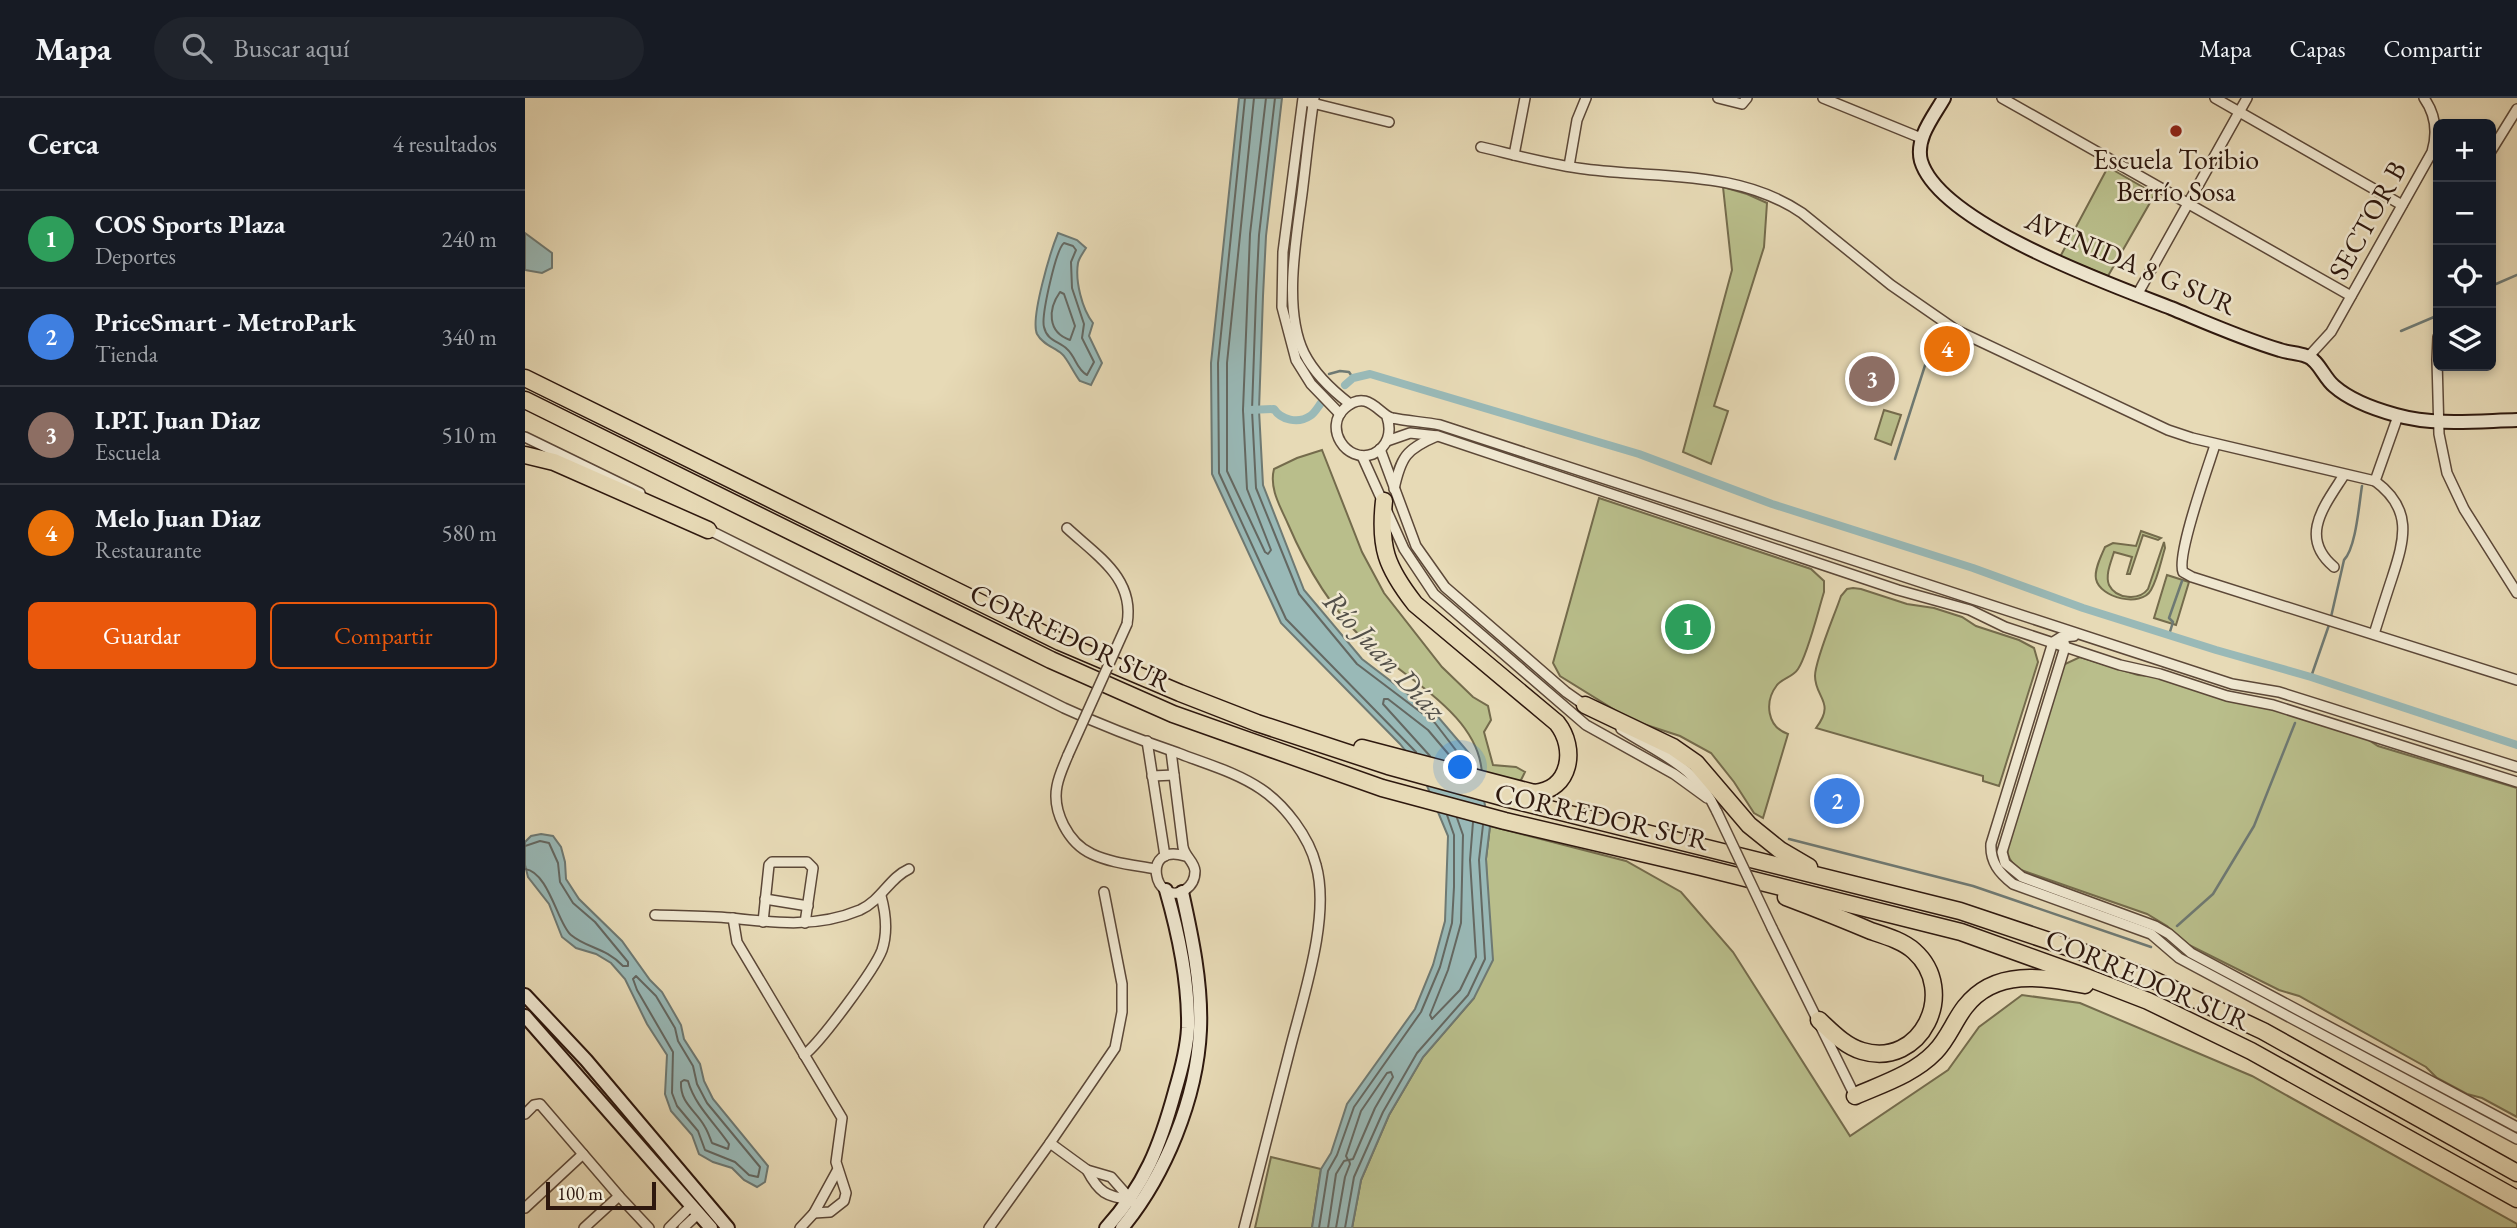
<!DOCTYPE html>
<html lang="es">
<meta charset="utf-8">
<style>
:root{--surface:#171b24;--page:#20242c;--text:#f1f3f6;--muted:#9ea1a6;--line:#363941;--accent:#ea580c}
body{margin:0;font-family:"EB Garamond",serif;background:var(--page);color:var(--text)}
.controls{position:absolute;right:21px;top:21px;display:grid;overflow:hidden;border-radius:10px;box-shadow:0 4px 10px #0003}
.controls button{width:63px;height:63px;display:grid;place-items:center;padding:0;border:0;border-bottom:2px solid var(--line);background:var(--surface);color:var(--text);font:35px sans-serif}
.scale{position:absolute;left:21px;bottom:18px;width:110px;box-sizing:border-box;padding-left:7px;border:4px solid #2e180e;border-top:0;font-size:19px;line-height:24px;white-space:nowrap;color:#2e180e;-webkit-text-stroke:5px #efe7d0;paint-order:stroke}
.you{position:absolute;left:936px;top:670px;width:24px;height:24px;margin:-18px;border:5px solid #fff;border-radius:50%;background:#1a73e8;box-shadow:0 0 0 10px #1a73e833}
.badge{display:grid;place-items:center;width:46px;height:46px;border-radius:50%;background:var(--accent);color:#fff;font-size:23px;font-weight:700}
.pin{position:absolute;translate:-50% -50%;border:4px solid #fff;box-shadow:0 2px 7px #0006}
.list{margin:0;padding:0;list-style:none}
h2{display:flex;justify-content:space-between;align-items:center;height:91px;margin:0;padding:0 28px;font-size:30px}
h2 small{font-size:23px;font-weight:400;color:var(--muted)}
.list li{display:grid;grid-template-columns:46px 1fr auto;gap:21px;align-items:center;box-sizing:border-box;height:98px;padding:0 28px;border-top:2px solid var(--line)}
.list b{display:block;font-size:26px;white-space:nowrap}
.list p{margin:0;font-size:23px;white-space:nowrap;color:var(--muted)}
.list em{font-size:23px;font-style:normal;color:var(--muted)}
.actions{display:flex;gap:14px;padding:21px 28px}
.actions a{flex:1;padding:16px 0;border:2px solid var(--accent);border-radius:10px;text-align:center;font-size:24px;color:var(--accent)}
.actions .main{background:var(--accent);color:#fff}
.icon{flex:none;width:38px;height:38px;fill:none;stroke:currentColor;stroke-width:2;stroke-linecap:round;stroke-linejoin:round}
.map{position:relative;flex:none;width:1992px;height:1130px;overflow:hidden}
header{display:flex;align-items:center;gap:42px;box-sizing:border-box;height:98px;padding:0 35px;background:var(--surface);border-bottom:2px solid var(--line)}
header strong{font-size:33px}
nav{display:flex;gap:38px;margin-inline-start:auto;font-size:24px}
.search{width:490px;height:63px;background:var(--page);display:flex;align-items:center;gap:18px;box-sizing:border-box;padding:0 24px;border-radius:38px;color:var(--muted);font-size:26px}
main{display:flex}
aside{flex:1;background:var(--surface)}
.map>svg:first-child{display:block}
.green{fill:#b9be8b;stroke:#746b4c;stroke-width:2}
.water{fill:#99b9b7;stroke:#6e7973;stroke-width:2}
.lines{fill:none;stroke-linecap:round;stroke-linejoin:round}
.shore{stroke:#646862;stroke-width:2}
.stream{stroke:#6e7973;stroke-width:2.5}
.canal{stroke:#99b9b7;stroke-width:8}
.street-casing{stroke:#5c4838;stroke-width:12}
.secondary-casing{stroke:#2e180e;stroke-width:16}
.highway-casing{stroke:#2e180e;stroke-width:19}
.street{stroke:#efe7d0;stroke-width:9}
.secondary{stroke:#efe7d0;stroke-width:12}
.highway{stroke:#e7dab6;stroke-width:16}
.street-bridge-casing{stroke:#5c4838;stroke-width:12;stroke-linecap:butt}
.street-bridge{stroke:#efe7d0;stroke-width:9}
.poi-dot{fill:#8f2418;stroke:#efe7d0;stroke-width:2.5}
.labels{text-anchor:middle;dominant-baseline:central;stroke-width:5;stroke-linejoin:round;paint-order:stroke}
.poi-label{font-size:28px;fill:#2e180e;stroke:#efe7d0}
.street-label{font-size:28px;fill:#2e180e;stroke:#efe7d0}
.water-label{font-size:30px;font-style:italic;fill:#535049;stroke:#efe7d0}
</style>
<header>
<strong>Mapa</strong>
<div class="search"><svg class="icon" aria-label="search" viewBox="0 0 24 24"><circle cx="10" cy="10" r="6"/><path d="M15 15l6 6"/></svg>Buscar aquí</div>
<nav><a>Mapa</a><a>Capas</a><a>Compartir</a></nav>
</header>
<main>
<aside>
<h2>Cerca<small>4 resultados</small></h2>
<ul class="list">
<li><span class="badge" style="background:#2e9e5b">1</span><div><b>COS Sports Plaza</b><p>Deportes</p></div><em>240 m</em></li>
<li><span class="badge" style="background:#3f7fe0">2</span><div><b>PriceSmart - MetroPark</b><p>Tienda</p></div><em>340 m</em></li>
<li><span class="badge" style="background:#8d6e63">3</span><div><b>I.P.T. Juan Diaz</b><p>Escuela</p></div><em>510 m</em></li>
<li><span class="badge" style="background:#e8710a">4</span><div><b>Melo Juan Diaz</b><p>Restaurante</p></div><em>580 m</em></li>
</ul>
<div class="actions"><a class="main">Guardar</a><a>Compartir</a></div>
</aside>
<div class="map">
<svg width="1992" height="1130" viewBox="0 0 1992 1130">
<rect width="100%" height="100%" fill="#e7dab6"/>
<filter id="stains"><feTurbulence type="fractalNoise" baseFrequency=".00286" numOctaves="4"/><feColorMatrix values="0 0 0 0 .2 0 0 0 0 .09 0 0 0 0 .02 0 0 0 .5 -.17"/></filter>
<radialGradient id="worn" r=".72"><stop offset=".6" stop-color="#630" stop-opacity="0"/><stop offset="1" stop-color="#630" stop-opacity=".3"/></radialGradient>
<g class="green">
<path d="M1583 69 1630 96 1583 178 1535 159Z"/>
<path d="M1198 89 1222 96 1242 105 1239 149 1189 308 1203 313 1186 366 1158 354 1207 172Z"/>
<path d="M1359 312 1376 317 1366 347 1350 341Z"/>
<path d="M797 352 837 454 859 495 917 569 948 599 963 608 966 622 959 634 968 667 991 669 1000 674 994 686 957 677C955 615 877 580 838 541 805 509 781 468 763 426 755 408 744 390 749 371L772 360Z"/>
<path d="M1074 400 1286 471 1299 483V494C1293 513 1283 556 1273 571 1268 579 1258 580 1252 587 1239 604 1242 629 1263 636L1238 720 1229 715 1209 684 1186 655 1155 638 1106 622 1035 578 1028 565Z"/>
<path d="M1616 433 1636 440 1633 442 1618 437 1605 476H1602L1607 459 1589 454C1586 464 1580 477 1584 487 1591 501 1614 503 1623 491L1639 444 1640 450C1636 463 1633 480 1626 492 1616 510 1575 500 1571 481 1569 472 1576 458 1580 449L1588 445 1611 448Z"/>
<path d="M1642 477 1664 484 1651 527 1629 520Z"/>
<path d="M1328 490 1336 491 1382 506 1409 510 1437 519 1451 528 1494 542 1509 550 1513 564 1474 688 1458 683V678L1291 630C1311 604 1290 600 1290 578 1290 562 1310 516 1316 498L1322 491Z"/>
<path d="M1555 559 1613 577 1634 579 1744 609 1839 639 1853 648 1992 690V1019L1957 1000 1942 996 1912 980 1901 969 1774 898 1754 892 1664 847 1642 828 1622 816 1496 772C1487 766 1483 761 1482 750L1538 567Z"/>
<path d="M965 728 1101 763 1156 794 1208 854 1325 1038 1423 972 1454 929 1497 897 1555 905 1727 978 1992 1126V1130H827L836 1082 864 1017 898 959 949 900 962 803 961 761Z"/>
<path d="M746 1059 796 1071 787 1130H730Z"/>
</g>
<g class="water">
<path d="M714 0H757L741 138 738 198 734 312 738 387 779 492 837 561 914 620 949 661 965 728 961 761 968 862 949 900 898 959 864 1017 836 1082 827 1130H787L796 1071 806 1055 822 1006 890 911 908 867 920 823 923 738 895 671 875 646 756 525 687 376 686 265Z"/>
<path d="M0 135 27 155V170L17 175 0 172Z"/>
<path d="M533 135 552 142 561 150C558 155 554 160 553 165 550 183 557 211 568 225L564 238 577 265 566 287 555 283C550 277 542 260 537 256 529 249 518 247 512 236 505 220 526 152 533 135Z"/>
<path d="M16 736 28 738 36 749 40 764 41 781 54 801 97 843 125 882 137 894 156 927 159 941 175 966 179 983 188 1001 243 1068 240 1084 232 1089 219 1082 207 1070 188 1064 174 1056 167 1037 146 1013 140 996 142 957 122 926 100 881 86 865 71 856 51 850 37 839 24 806 3 779 0 767V744L6 738Z"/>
</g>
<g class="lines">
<g class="shore">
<path d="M720 0 693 265 694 375 761 521 891 654"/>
<path d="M729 0 702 265V373L740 454 743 456 746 452 722 391 718 312 725 136 741 0"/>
<path d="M750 0 734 137 731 198 727 312 731 390 774 496 832 566 910 625 943 668"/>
<path d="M539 145 548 148 551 152 546 164 547 190 559 226 557 240 569 264 562 277C551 271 551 259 542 251 534 243 522 243 519 229 516 218 531 151 539 145Z"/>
<path d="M535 194 539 196 550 228 545 242C522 234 523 211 535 194Z"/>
<path d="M905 658 858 606 859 601H863L903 632 931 665"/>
<path d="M932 720 938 737 936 825 923 872 905 917 907 921 935 892 951 859 945 762 948 724"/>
<path d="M0 748 15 743 24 745 33 765 35 784 48 805 70 824 103 864V868H98C80 849 63 851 46 837 33 827 24 774 0 771"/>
<path d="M111 878 131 898 150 930 153 943 168 968 172 986 182 1005 235 1069 233 1079 224 1077 210 1064 180 1052 173 1033 152 1008 147 995 148 954 112 892 108 881Z"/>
<path d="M159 982 163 983C170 1008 190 1025 204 1046L203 1051 187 1045C185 1040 183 1034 180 1029 171 1012 155 1006 156 984Z"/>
<path d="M794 1130 803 1073 812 1057 829 1009 896 914 915 869 927 825 929 789V737L922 717"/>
<path d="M803 1130 811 1076 819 1063 823 1062 821 1058 836 1013 862 975 866 974 868 979 850 1010 828 1061 824 1062 825 1066 820 1079 811 1130"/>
<path d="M820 1130 829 1079 858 1014 892 955 943 897 960 861 954 762 958 727"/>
</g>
<g class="stream">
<path d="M1971 186 1992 177"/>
<path d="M1876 233 1909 219"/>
<path d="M804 276 815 273 824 274 828 280"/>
<path d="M1370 361 1412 230"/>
<path d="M1806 519 1819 462C1831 450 1834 406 1837 388"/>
<path d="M1644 537 1648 524 1644 520 1657 483"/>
<path d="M1786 579 1804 527"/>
<path d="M1264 741 1448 788 1626 849"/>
<path d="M1652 828 1688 796 1729 728 1770 625"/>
</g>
<g class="canal">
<path d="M820 287 828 280 845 276 1114 356 1247 406 1448 470 1558 510 1691 552 1786 579 1992 647"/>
<path d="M723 312 749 311C756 322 773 326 785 318 789 316 793 309 796 305"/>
</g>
<g class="street-casing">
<g id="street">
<path d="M778 0 758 154 757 209 771 262 786 286 815 316"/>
<path d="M789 0C784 32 781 64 777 96 771 142 758 212 779 255 789 275 808 293 825 306"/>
<path d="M1193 0 1217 6 1222 0"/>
<path d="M1298 0 1396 40"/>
<path d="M1477 0 1826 198"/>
<path d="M1690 0 1877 107"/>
<path d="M783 4 864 24"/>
<path d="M956 49C990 57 1025 67 1060 71 1135 81 1212 71 1277 115L1366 187 1431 232 1643 332 1667 340 1850 383C1888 411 1880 440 1867 480 1861 498 1855 517 1849 536"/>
<path d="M1966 53 1992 11"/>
<path d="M989 57 1000 0"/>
<path d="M1044 68 1052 22 1061 0"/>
<path d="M1612 197 1722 0"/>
<path d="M1913 239 1912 262 1914 336 1922 375 1939 411 1992 495"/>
<path d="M1784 258 1806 234 1907 54C1913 34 1911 17 1899 0"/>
<path d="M862 319C867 334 863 349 848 356 821 366 798 329 820 310 843 290 854 317 867 320 882 323 899 324 915 327L1707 586 1754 594 1992 669"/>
<path d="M0 339 115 395"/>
<path d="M862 343 885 335 913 338 1373 492 1445 512 1480 529 1595 567 1635 576 1702 598 1748 607 1992 684"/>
<path d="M1690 347C1683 369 1651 458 1658 474L1667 479 1992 582"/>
<path d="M855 351 891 448 920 489 1041 594 1061 608"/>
<path d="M837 358 879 451 909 496 1061 627 1149 676 1182 700"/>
<path d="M1850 383 1873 318"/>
<path d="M869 391C876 359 881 351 912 338"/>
<path d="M180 430 539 610C576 627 615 642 653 655 681 666 711 674 736 691 760 707 784 739 791 767 806 820 777 902 764 955 749 1013 734 1072 719 1130"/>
<path d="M542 430C572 458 610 480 602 526"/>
<path d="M1809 469C1773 439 1800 407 1819 377"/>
<path d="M1549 538 1536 539 1528 544 1466 746C1465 764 1474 775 1488 786L1626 836 1654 860 1992 1041"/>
<path d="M1539 544 1540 549 1477 754 1480 765 1497 779 1630 828 1644 836 1666 855 1992 1029"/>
<path d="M1096 631C1136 657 1171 668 1192 714"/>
<path d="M622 643 640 758"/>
<path d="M646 653 658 749C660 759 669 763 670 773 670 781 666 788 660 792 629 810 615 744 660 758"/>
<path d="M543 657C539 667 534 677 532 688 527 713 543 745 567 756 586 765 609 767 630 771"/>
<path d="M627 678 649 677"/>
<path d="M240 801 283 808"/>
<path d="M130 817C155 818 181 818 206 820 251 825 292 830 335 812 357 802 364 780 384 771"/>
<path d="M208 820 212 844 317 1020 311 1064 321 1095 319 1103 305 1114 289 1115"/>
<path d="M238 824 244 767 247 764H282L288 770 280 825"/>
<path d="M1247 830 1330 998"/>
<path d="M279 957C295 945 350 871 357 852 363 834 361 816 356 798"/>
<path d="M0 1016 9 1007 15 1006 94 1098 124 1130"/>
<path d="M525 1045 562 1072 586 1079 608 1104"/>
<path d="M562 1072C574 1095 581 1098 605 1102"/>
<path d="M0 1110 58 1056"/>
<path d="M59 1130 94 1098"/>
<path d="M144 1130 166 1108"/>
<path d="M158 1130 173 1116"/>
<path d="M275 1130 289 1115 312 1073"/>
<path d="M464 1130 525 1045 590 950 597 914V886L579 794"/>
</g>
</g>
<g class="secondary-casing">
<g id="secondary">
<path d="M1419 0C1409 18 1390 40 1396 63 1415 126 1587 187 1646 210 1682 225 1718 241 1755 252 1764 255 1773 255 1781 258 1793 261 1799 280 1809 288 1826 303 1849 311 1871 317 1910 328 1952 323 1992 322"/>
<path d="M0 897 61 962 203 1130"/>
<path d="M0 918 186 1130"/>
<path d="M581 1130C620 1087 635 1048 650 993 656 973 662 951 663 930 664 883 654 837 641 792"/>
<path d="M597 1130C640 1078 672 1000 675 932 677 886 667 839 657 794"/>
</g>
</g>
<g class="highway-casing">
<g id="highway">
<path d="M0 280 535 544 655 595 732 625 863 668 984 701 1435 813 1569 858 1631 883 1738 933 1992 1075"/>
<path d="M0 302 526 562 648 616 857 690 980 723 1176 769 1436 834 1561 879 1623 903 1726 953 1992 1101"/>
<path d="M0 357 29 364 183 432"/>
<path d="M1060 607 1148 649 1171 665 1224 727 1255 752 1284 769"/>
<path d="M837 650 1009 695C1046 692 1052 650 1032 625L890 506C861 469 854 449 859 403"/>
<path d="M1261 799C1290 810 1318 821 1346 833 1361 838 1378 843 1389 853 1434 893 1396 971 1337 953 1320 948 1307 934 1294 922"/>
<path d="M1330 998C1357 986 1389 976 1410 954 1423 941 1429 923 1440 909 1470 870 1518 879 1560 887"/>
</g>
</g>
<use href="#street" class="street"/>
<use href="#secondary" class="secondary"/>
<use href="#highway" class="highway"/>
<g class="street-bridge-casing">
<g id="street-bridge">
<path d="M543 657 602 526"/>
<path d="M1192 714 1247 830"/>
</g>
</g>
<use href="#street-bridge" class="street-bridge"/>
</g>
<circle class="poi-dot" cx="1651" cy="33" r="7"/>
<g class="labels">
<g class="poi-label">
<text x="1651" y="61">Escuela Toribio<tspan x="1651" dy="32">Berrío Sosa</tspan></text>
</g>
<g class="street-label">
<text transform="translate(1842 122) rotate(-61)">SECTOR B</text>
<text transform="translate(1606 164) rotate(23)">AVENIDA 8 G SUR</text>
<text transform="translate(546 539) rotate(25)">CORREDOR SUR</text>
<text transform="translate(1077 718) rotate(13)">CORREDOR SUR</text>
<text transform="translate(1623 881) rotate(23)">CORREDOR SUR</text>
</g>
<g class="water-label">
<text transform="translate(860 557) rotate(47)">Río Juan Díaz</text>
</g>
</g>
<rect width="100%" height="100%" filter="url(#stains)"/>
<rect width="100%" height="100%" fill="url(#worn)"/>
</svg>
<div class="controls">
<button>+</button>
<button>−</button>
<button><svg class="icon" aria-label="locate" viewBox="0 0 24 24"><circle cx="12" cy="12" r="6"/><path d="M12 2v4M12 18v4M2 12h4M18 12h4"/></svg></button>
<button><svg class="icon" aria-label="layers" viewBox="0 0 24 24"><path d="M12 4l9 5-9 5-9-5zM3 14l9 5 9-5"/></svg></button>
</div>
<div class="scale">100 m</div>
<div class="you"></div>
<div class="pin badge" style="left:1163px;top:529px;background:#2e9e5b">1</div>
<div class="pin badge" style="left:1312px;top:703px;background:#3f7fe0">2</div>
<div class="pin badge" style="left:1347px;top:281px;background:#8d6e63">3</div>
<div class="pin badge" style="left:1422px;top:251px;background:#e8710a">4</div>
</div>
</main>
